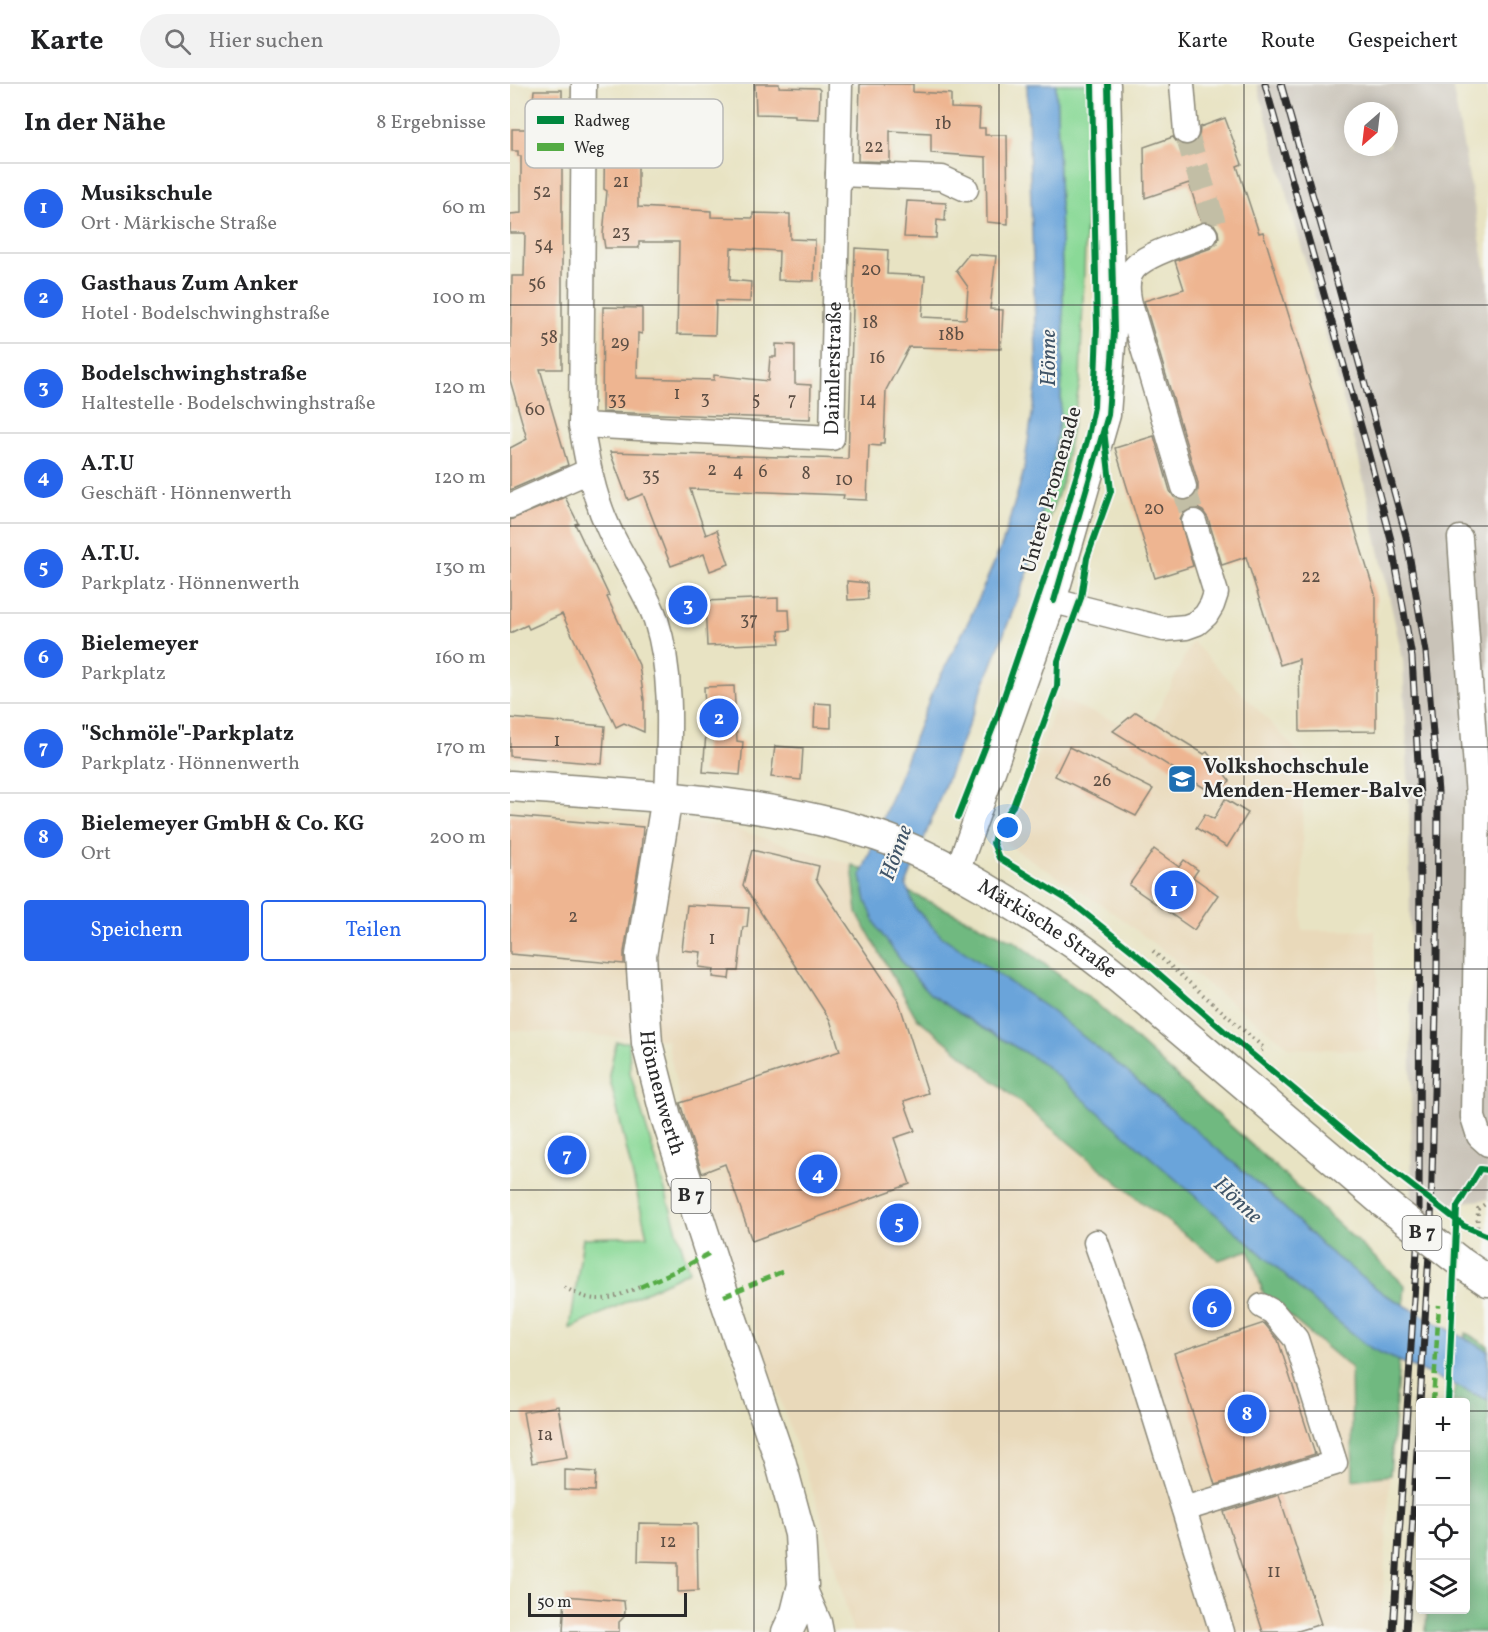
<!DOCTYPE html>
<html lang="de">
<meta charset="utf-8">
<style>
:root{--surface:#fff;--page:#f2f2f2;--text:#202124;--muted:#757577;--line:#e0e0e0;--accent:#2563eb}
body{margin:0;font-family:Vollkorn,serif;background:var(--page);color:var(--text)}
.controls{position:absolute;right:18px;bottom:18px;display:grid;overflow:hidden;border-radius:6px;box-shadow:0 3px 15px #0003}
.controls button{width:54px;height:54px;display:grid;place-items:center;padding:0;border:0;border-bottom:2px solid var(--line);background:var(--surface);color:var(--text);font:30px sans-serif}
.compass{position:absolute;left:834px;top:18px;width:54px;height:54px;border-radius:50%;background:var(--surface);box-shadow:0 3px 15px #0003;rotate:208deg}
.scale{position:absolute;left:18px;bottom:15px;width:159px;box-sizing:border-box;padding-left:6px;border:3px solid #2b2b2b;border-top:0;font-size:16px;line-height:21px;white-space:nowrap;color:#2b2b2b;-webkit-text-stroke:4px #f6f6f2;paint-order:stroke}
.you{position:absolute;left:498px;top:744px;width:21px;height:21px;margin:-15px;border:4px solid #fff;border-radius:50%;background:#1a73e8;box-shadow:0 0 0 9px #1a73e833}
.badge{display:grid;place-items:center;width:39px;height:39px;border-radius:50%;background:var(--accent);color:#fff;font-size:20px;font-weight:700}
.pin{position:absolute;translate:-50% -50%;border:3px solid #fff;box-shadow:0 2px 6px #0006}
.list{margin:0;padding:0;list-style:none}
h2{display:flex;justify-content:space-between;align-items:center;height:78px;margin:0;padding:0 24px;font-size:26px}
h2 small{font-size:20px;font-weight:400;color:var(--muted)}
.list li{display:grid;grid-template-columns:39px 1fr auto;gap:18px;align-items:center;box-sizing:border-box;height:90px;padding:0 24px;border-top:2px solid var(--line)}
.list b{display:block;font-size:22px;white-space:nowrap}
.list p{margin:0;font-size:20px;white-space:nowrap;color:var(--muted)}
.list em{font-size:20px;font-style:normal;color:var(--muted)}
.actions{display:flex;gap:12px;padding:18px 24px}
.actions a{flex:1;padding:14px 0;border:2px solid var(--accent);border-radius:6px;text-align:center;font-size:21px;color:var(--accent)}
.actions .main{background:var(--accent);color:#fff}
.icon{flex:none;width:33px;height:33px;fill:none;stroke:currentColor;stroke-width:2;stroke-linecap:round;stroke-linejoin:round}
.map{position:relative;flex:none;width:978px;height:1548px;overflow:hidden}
header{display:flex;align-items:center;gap:36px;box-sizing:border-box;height:84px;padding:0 30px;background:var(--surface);border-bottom:2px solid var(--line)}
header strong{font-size:28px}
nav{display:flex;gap:33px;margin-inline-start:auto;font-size:21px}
.search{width:420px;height:54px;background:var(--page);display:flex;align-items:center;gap:15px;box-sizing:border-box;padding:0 21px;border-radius:33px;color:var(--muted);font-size:22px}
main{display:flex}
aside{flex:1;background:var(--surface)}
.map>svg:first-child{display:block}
.built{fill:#e9d9ba}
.industrial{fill:#c9c3b8;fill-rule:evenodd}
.green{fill:#8ad997;stroke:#5a8261;stroke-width:1.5}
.forest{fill:#6fb980;stroke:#4d7256;stroke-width:1.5}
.water{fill:#6ba4da;stroke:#4b6882;stroke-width:1.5}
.building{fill:#eeb591}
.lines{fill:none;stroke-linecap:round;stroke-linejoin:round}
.minor-tunnel{stroke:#c2bea5;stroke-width:24;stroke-dasharray:24 12;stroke-linecap:butt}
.minor-casing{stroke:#8a8777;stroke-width:27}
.major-casing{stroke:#8a8777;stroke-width:33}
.path{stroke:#8a8777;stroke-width:4;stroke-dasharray:1.5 4.5;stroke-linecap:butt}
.minor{stroke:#fff;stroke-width:24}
.major{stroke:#fff;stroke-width:30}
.rail-casing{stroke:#2b2b2b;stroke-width:7}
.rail{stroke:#f6f6f2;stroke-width:4.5;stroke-dasharray:14;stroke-linecap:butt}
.major-bridge-casing{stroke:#8a8777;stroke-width:33;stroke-linecap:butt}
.major-bridge{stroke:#fff;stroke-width:30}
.quiet{stroke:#54ab44;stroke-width:4.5;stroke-dasharray:9 4.5;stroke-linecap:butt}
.cycleway-casing{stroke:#f6f6f2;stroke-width:10}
.cycleway{stroke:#00873e;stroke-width:6}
.grid{fill:none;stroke:#2b2b2b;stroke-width:1.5;stroke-opacity:0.55}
.labels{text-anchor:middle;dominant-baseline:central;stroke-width:4.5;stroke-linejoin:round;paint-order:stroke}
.number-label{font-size:18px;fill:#5c4e44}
.shield{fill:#f6f6f2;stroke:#686867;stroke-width:1.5}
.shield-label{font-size:20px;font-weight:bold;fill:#2b2b2b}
.street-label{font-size:21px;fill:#2b2b2b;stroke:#f6f6f2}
.poi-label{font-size:21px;font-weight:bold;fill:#2b2b2b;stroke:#f6f6f2;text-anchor:start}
.water-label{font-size:22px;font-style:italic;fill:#415568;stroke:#f6f6f2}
.key{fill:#f6f6f2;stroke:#b9b9b6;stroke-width:1.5}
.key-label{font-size:16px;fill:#2b2b2b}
</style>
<header>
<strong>Karte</strong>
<div class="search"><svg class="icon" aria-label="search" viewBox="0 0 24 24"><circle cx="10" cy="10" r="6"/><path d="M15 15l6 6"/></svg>Hier suchen</div>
<nav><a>Karte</a><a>Route</a><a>Gespeichert</a></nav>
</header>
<main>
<aside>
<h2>In der Nähe<small>8 Ergebnisse</small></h2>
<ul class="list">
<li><span class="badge">1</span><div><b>Musikschule</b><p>Ort · Märkische Straße</p></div><em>60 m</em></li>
<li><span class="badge">2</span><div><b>Gasthaus Zum Anker</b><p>Hotel · Bodelschwinghstraße</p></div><em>100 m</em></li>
<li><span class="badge">3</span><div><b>Bodelschwinghstraße</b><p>Haltestelle · Bodelschwinghstraße</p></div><em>120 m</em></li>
<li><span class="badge">4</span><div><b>A.T.U</b><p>Geschäft · Hönnenwerth</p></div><em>120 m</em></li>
<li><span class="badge">5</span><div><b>A.T.U.</b><p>Parkplatz · Hönnenwerth</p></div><em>130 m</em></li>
<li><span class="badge">6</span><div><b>Bielemeyer</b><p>Parkplatz</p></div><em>160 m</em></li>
<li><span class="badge">7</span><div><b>&quot;Schmöle&quot;-Parkplatz</b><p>Parkplatz · Hönnenwerth</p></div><em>170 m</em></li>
<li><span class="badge">8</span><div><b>Bielemeyer GmbH &amp; Co. KG</b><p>Ort</p></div><em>200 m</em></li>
</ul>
<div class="actions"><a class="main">Speichern</a><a>Teilen</a></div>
</aside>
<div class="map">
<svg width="978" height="1548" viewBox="0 0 978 1548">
<rect width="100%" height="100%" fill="#f6f6f2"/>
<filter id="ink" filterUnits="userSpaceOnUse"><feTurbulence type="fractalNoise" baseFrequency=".0167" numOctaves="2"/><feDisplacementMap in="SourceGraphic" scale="12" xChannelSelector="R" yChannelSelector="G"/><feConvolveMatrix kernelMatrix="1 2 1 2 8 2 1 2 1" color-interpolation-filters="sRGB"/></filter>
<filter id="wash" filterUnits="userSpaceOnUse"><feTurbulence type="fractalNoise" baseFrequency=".008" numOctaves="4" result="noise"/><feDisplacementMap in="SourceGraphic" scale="24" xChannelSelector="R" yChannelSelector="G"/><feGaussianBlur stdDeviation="1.35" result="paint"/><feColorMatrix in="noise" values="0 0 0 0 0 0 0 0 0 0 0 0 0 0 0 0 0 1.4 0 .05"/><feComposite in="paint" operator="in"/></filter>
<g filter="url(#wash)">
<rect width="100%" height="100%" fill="#e8e3c3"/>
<g class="built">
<path d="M682 557 793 673 792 846 865 847 871 967 781 964 601 827 495 759 549 615 612 640 626 628 643 638Z"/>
<path d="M0 723 215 742 342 781 347 829 406 933 629 1116 709 1176 739 1166 754 1211 841 1284 843 1395 880 1391 871 1548H343L308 1422 205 1132 170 1019 157 956 0 946Z"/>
</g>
<path class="industrial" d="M747 0H942L978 198V1115L927 1122V1159L902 1139 899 714 893 575 846 362ZM843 27H879V63H843Z"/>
<g class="green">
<path d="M546 0H581L570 297 552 400 516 493 540 393 550 332 554 250Z"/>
<path d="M106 958H119L120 989 179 1187 60 1245 73 1154 137 1152 99 991Z"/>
</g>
<g class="forest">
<path d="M342 781 505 858 586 919 895 1201 880 1391 843 1396 841 1284 754 1211 739 1166 709 1176 629 1116 406 933 347 829Z"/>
<path d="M956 1249 978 1262V1548H916L917 1526H956V1318H942Z"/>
</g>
<path class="water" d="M517 0H546L554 250 550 332 540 393 516 493 396 801 405 824 431 852 539 925 627 996 762 1112 816 1165 874 1210 978 1267V1316L862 1265 804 1218 748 1167 531 978 466 940 420 910 395 882 368 845 356 817 351 791 421 611 460 534 493 458 513 390 527 298Z"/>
<g id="blocks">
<g class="building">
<path d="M245 0H269V3L308 4 310 6 309 35 285 34V31L246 30Z"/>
<path d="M350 0H403V8L441 10V24L470 25 469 44H475V51H497L498 140 477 138 476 73 421 69V49L380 47V78L348 77Z"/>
<path d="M24 6H52V285H30L58 381 0 406V364L17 355 0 296 2 192H14L15 149H0V130L11 129V72H8V67H2V45H19V18H23Z"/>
<path d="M95 28H135V53H128V123L201 127V133L243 134V129L280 130V155L305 156 304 197 268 196 269 167 221 164 220 196 241 198 240 218 206 217 205 251 167 250 169 158H129V164H95L93 151 97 107 94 105Z"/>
<path d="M715 34 732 80 727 82 749 149 753 148 866 513V647L790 648 789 575 770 581 736 473 712 481 698 434 693 427 687 424 679 425 673 429 670 435 683 482 645 494 605 364 644 352 660 407 664 413 670 417H677L685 412 688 406V399L634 217 674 205 665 177 701 164 706 159 709 154 708 147 704 140 698 137 691 138 679 99 635 114 634 63 663 53 669 61 678 62 684 60 689 55 690 43Z"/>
<path d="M397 117 436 119 435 137 427 136 426 154 394 153Z"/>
<path d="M345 164 378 166 377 190 415 192 412 233 456 235 458 203 446 186 459 170 486 172 480 225 493 226 491 265 399 263 376 306 374 359H370V362L359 361 357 416 333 415 334 411 180 405 196 451 207 446 219 480 200 487 194 470 161 482 133 410 118 416 100 368 338 375Z"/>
<path d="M93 223 132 224V250L128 249 127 294 204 296V291L258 297 260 273H266V260L285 261V300L301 301 300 335 92 328Z"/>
<path d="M55 413 68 439 65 440 99 512 97 513 129 581 134 616V648L114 639 106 643 52 530 19 545 17 541 0 549V436Z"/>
<path d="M337 497 357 499 358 515 338 516Z"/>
<path d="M268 514V526H279L280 544V546L269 547 270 559 197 562 195 517Z"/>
<path d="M224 602 227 657 233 658 230 691 193 688 196 649 194 603Z"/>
<path d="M305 619 321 620V644L304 643Z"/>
<path d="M626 628 694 670 697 668 720 697 704 710 603 647Z"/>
<path d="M0 634 95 642 92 680 0 672Z"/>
<path d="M265 662 293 664 291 696 261 693Z"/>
<path d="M559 663 643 705 626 732 545 692Z"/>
<path d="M715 715 738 729 717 763 686 744 695 730 704 735Z"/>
<path d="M0 732 133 743 131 767 114 868V880L0 870Z"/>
<path d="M644 765 669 783 674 776 688 786 683 793 708 811 684 846 619 801Z"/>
<path d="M242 766 309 782 306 795 389 918 418 1009 394 1017 405 1047 384 1054 400 1100 242 1157 215 1080 192 1089 170 1019 330 967 320 936 233 801Z"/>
<path d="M177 821 239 824 237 843H233L228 887H220L219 895 203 893 204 885 189 883 191 868 172 866Z"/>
<path d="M754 1239 768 1256 805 1370 705 1401 664 1269Z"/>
<path d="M48 1322 57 1373 22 1379 13 1328Z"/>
<path d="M55 1386 86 1388 85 1407 55 1406Z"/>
<path d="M769 1411 811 1540 785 1548H753L714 1428Z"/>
<path d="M129 1439 187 1440 188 1507 168 1508V1478L128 1477Z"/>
<path d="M55 1512 114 1517 115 1527 114 1533 109 1538V1548H53Z"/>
</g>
</g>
</g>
<g filter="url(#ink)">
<use href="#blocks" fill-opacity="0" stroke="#8a8777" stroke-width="1.5"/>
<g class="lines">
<g class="minor-tunnel">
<path d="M676 48 705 143V148L701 151H695"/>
<path d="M674 403 684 438"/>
</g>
<g class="minor-casing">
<g id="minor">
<path d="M74 0 71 341C77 376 83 411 98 443 111 473 136 506 146 536 164 593 159 655 157 713"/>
<path d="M672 0 676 48"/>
<path d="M328 90 432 94 456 105"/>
<path id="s1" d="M71 341 322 354 330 0"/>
<path d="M674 403 620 220C618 211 616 200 620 191 627 171 676 159 695 151"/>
<path d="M0 422 79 387"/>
<path d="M950 454 968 713 963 1033 969 1052 978 1060"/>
<path d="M544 517 654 545 676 543 687 539 696 531 702 521 706 509 684 438"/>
<path d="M447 788 544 517 598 331 604 248 598 0"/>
<path d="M586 1158 624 1266 712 1548"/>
<path d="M674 1425 825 1379 786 1255 763 1228 752 1222"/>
<path d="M293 1501 309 1538 311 1548"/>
</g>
</g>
<g class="major-casing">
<g id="major">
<path id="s2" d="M0 702C123 711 249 714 368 752 404 764 439 783 472 802 505 822 538 841 570 864 606 889 640 921 675 950 741 1006 808 1062 874 1119"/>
<path id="s3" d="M157 713 131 871 137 959 156 1033 214 1212 270 1376 290 1450 293 1501 286 1529 277 1548"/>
<path d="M950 1178 978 1197"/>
</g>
</g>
<g class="path">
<path d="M643 867 754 964 745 973"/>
<path d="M967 1149 968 1125 978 1118"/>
<path d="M54 1203C86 1222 97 1216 130 1203"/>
</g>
<use href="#minor" class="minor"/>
<use href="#major" class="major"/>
<g class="rail-casing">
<g id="rail">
<path d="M755 0 856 360 881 456 902 573 910 714 909 1135 883 1548"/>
<path d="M771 0 823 183 896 452 916 568 928 708 927 882 921 1137 896 1548"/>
</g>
</g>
<use href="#rail" class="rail"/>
<g class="major-bridge-casing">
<path id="major-bridge" d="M874 1119 950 1178"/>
</g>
<use href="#major-bridge" class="major-bridge"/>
<g class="quiet">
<path d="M130 1203 172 1184 200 1169"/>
<path d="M214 1212 274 1187"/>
<path d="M923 1318 929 1221"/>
</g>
<g class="cycleway-casing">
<g id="cycleway">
<path d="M594 346 601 407 577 474 571 514 548 577 547 603 503 722 489 741 485 751 483 759 489 774 561 818 631 874 714 947 879 1084 954 1142 978 1152"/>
<path d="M544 517 598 331 604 248 598 0"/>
<path d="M448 733 486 636 545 463 577 357 584 323 587 244 582 0"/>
<path d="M938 1318 947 1123 970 1085 978 1086"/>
</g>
</g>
<use href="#cycleway" class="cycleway"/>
</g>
</g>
<path class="grid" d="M244 0V1548M489 0V1548M734 0V1548M0 221H978M0 442H978M0 663H978M0 885H978M0 1106H978M0 1327H910M956 1327H978"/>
<defs>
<g id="university-square" transform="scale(1.5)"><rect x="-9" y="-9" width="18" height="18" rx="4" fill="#1f6fb2" stroke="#f6f6f2"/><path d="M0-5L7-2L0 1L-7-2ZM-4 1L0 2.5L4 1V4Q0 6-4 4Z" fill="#fff"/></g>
</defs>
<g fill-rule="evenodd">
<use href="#university-square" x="672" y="695"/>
</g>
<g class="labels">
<g class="number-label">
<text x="433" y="40">1b</text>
<text x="364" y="63">22</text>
<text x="111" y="98">21</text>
<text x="32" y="108">52</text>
<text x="111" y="149">23</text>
<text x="34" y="161">54</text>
<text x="361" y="186">20</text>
<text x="27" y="200">56</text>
<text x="360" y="239">18</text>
<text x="441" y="251">18b</text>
<text x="39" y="254">58</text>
<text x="110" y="259">29</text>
<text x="367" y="274">16</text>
<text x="167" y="310">1</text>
<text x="195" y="315">3</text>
<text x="107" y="316">33</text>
<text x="246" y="316">5</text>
<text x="282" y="316">7</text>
<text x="358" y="316">14</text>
<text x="25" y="326">60</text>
<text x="202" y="386">2</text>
<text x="228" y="387">4</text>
<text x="253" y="388">6</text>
<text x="296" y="390">8</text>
<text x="141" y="392">35</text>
<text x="334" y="396">10</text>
<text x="644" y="425">20</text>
<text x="801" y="493">22</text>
<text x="239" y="536">37</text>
<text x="47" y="657">1</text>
<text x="592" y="697">26</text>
<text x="63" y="833">2</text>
<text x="202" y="855">1</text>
<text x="35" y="1351">1a</text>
<text x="158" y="1458">12</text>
<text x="764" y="1488">11</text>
</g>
<g class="shield">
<rect x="161.5" y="1095" width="39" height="34" rx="4.5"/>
<rect x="892.5" y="1132" width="39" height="34" rx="4.5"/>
</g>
<g class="shield-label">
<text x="181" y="1112">B 7</text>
<text x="912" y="1149">B 7</text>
</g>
<g class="street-label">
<text stroke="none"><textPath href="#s1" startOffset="321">Daimlerstraße</textPath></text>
<text transform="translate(542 406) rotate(-74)">Untere Promenade</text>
<text stroke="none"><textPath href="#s2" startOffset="566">Märkische Straße</textPath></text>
<text stroke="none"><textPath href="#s3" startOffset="300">Hönnenwerth</textPath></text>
</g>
<g class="poi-label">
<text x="693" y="683">Volkshochschule<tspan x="693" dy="24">Menden-Hemer-Balve</tspan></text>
</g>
<g class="water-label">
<text transform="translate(539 274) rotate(-90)">Hönne</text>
<text transform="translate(387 769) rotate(-70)">Hönne</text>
<text transform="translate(727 1117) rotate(43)">Hönne</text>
</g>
</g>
<rect x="15" y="15" width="198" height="69" rx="9" class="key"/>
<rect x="27" y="32" width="27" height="8" fill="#00873e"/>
<rect x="27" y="59" width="27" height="8" fill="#54ab44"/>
<g class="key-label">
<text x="64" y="42">Radweg</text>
<text x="64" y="69">Weg</text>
</g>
</svg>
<div class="controls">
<button>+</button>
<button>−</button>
<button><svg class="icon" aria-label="locate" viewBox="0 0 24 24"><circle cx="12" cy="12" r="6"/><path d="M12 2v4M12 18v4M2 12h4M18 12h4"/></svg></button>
<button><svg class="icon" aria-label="layers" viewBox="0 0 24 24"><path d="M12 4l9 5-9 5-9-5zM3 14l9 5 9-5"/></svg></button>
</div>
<svg class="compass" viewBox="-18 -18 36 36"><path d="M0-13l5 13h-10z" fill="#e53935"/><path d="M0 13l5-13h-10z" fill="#757577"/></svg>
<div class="scale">50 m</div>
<div class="you"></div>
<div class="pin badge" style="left:664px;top:806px">1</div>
<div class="pin badge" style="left:209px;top:634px">2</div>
<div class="pin badge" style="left:178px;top:521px">3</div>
<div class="pin badge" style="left:308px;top:1090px">4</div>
<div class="pin badge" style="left:389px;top:1139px">5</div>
<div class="pin badge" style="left:702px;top:1224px">6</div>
<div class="pin badge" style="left:57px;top:1071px">7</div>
<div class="pin badge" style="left:737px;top:1330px">8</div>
</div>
</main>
